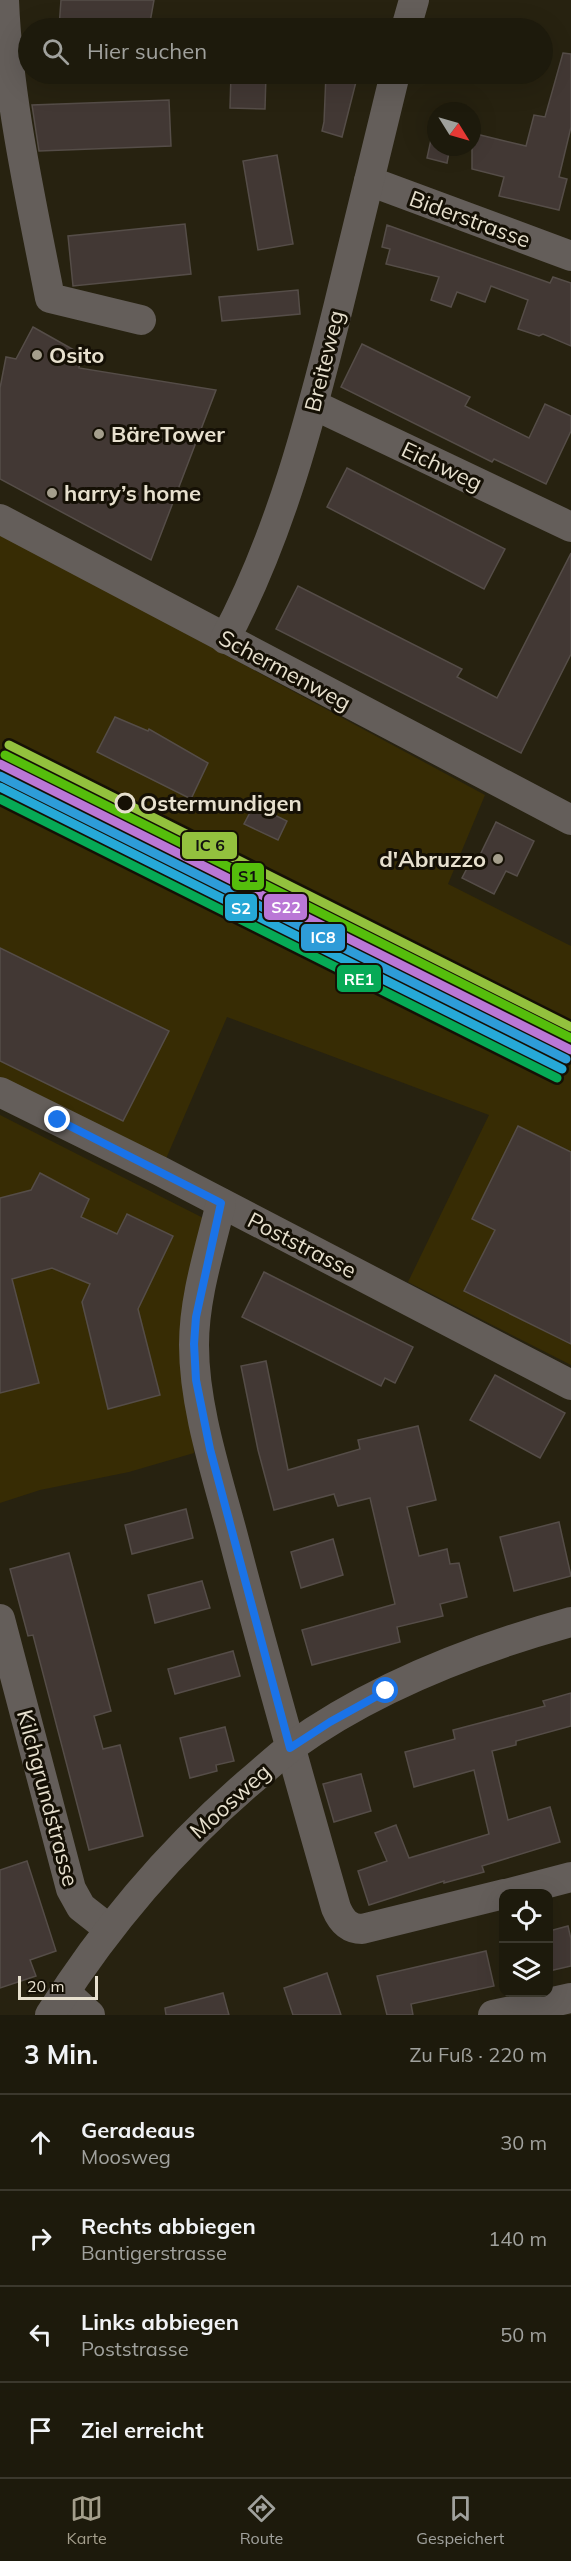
<!DOCTYPE html>
<html lang="de">
<meta charset="utf-8">
<style>
:root{--surface:#1d1a0c;--page:#2a271a;--text:#f1f3f6;--muted:#a0a19d;--line:#3b382d;--accent:#a49e8c}
body{margin:0;font-family:Mulish,sans-serif;background:var(--page);color:var(--text)}
.controls{position:absolute;right:18px;bottom:18px;display:grid;overflow:hidden;border-radius:12px;box-shadow:0 6px 24px #0002}
.controls button{width:54px;height:54px;display:grid;place-items:center;padding:0;border:0;border-bottom:2px solid var(--line);background:var(--surface);color:var(--text);font:30px sans-serif}
.compass{position:absolute;left:427px;top:102px;width:54px;height:54px;border-radius:50%;background:var(--surface);box-shadow:0 6px 24px #0002;rotate:127deg}
.scale{position:absolute;left:18px;bottom:15px;width:80px;box-sizing:border-box;padding-left:6px;border:3px solid #e7e0ce;border-top:0;font-size:16px;line-height:21px;white-space:nowrap;color:#e7e0ce;-webkit-text-stroke:4px #151005;paint-order:stroke}
.stop{position:absolute;width:18px;height:18px;margin:-14px;border:4px solid #1a73e8;border-radius:50%;background:#fff}
.stop.end{background:#1a73e8;border-color:#fff;box-shadow:0 2px 6px #0008}
.list{margin:0;padding:0;list-style:none}
h2{display:flex;justify-content:space-between;align-items:center;height:78px;margin:0;padding:0 24px;font-size:26px}
h2 small{font-size:20px;font-weight:400;color:var(--muted)}
.list li{display:grid;grid-template-columns:39px 1fr auto;gap:18px;align-items:center;box-sizing:border-box;height:96px;padding:0 24px;border-top:2px solid var(--line)}
.list b{display:block;font-size:22px;white-space:nowrap}
.list p{margin:0;font-size:20px;white-space:nowrap;color:var(--muted)}
.list em{font-size:20px;font-style:normal;color:var(--muted)}
.icon{flex:none;width:33px;height:33px;fill:none;stroke:currentColor;stroke-width:2;stroke-linecap:round;stroke-linejoin:round}
.map{position:relative;flex:none;width:571px;height:2015px;overflow:hidden}
.search{position:absolute;background:var(--surface);box-shadow:0 6px 24px #0002;left:18px;right:18px;top:18px;height:66px;display:flex;align-items:center;gap:15px;box-sizing:border-box;padding:0 21px;border-radius:33px;color:var(--muted);font-size:22px}
.sheet{height:462px;background:var(--surface)}
nav{display:flex;justify-content:space-around;align-items:center;box-sizing:border-box;height:84px;border-top:2px solid var(--line);background:var(--surface);font-size:16px;color:var(--muted)}
nav a{display:grid;justify-items:center;gap:3px}
nav .on{color:var(--accent)}
.map>svg:first-child{display:block}
.built{fill:#372c04}
.building{fill:#423834;stroke:#554d48;stroke-width:1.5}
.lines{fill:none;stroke-linecap:round;stroke-linejoin:round}
.minor{stroke:#645e5a;stroke-width:30}
.rail-1-casing{stroke:#151005;stroke-width:14}
.rail-2-casing{stroke:#151005;stroke-width:14}
.rail-3-casing{stroke:#151005;stroke-width:14}
.rail-4-casing{stroke:#151005;stroke-width:14}
.rail-5-casing{stroke:#151005;stroke-width:14}
.rail-6-casing{stroke:#151005;stroke-width:14}
.rail-1{stroke:#ba77d6;stroke-width:9}
.rail-2{stroke:#2e9cd8;stroke-width:9}
.rail-3{stroke:#55be0c;stroke-width:9}
.rail-4{stroke:#26a9d7;stroke-width:9}
.rail-5{stroke:#93c13e;stroke-width:9}
.rail-6{stroke:#06aa56;stroke-width:9}
.route{stroke:#1a73e8;stroke-width:8}
.poi-dot{fill:#a49e8c;stroke:#151005;stroke-width:2}
.stop-dot{fill:#151005;stroke:#e7e0ce;stroke-width:3}
.labels{text-anchor:middle;dominant-baseline:central;stroke-width:6;stroke-linejoin:round;paint-order:stroke}
.street-label{font-size:22px;fill:#e7e0ce;stroke:#151005}
.poi-label{font-size:22px;font-weight:bold;fill:#e7e0ce;stroke:#151005;text-anchor:start}
.stop-label{font-size:22px;font-weight:bold;fill:#e7e0ce;stroke:#151005;text-anchor:start}
.line-badge{stroke:#151005;stroke-width:2}
.badge-label{font-size:16px;text-anchor:middle;font-weight:bold;fill:#fff}
.pale-badge-label{font-size:16px;text-anchor:middle;font-weight:bold;fill:#111}
</style>
<div class="map">
<svg width="571" height="2015" viewBox="0 0 571 2015">
<rect width="100%" height="100%" fill="#272210"/>
<g class="built">
<path d="M0 533 485 795 448 884 571 946V1365L408 1282 489 1115 227 1017 165 1161 0 1078Z"/>
<path d="M0 1115 219 1226 181 1329 194 1453 129 1472 40 1490 0 1503Z"/>
</g>
<g class="building">
<path d="M61 0H154L149 28H59Z"/>
<path d="M563 53 571 54V127L559 177 567 179 559 210 499 196 504 177 472 169V133L526 146 534 115 545 117Z"/>
<path d="M231 74H266L265 109 230 108Z"/>
<path d="M326 74H358L342 137 322 131 324 122Z"/>
<path d="M169 100 171 146 39 151 32 105Z"/>
<path d="M434 126 436 147H450L447 163 427 158Z"/>
<path d="M277 155 293 244 258 250 243 161Z"/>
<path d="M185 224 191 274 73 286 68 236Z"/>
<path d="M387 225 550 283 553 277 571 283V346L543 334 539 336 518 329 528 300 491 286 485 302 457 292 451 307 431 300 439 277 386 264 390 249 382 247Z"/>
<path d="M298 290 300 314 222 321 219 297Z"/>
<path d="M33 327 81 354 79 368 216 390 151 560 0 479V388L6 357 16 359Z"/>
<path d="M362 344 470 397 465 406 529 438 545 404 571 416V431L546 484 494 459 492 462 341 387Z"/>
<path d="M347 468 505 549 484 589 327 507Z"/>
<path d="M571 553V654L521 753 276 629 298 586 462 669 457 677 497 698Z"/>
<path d="M115 717 148 731 149 729 208 763 191 799 97 752Z"/>
<path d="M0 774 107 827 98 846 0 797Z"/>
<path d="M254 805 287 821 278 840 244 824Z"/>
<path d="M496 822 534 841 517 876 506 871 494 894 462 878 474 855 479 857Z"/>
<path d="M0 948 169 1031 123 1121 0 1061Z"/>
<path d="M518 1126 571 1152V1344L464 1291 495 1230 472 1219Z"/>
<path d="M40 1173 89 1199 81 1217 117 1234 127 1214 173 1236 138 1309 160 1395 108 1409 82 1302 90 1284 52 1268 12 1279 39 1383 0 1393V1198L31 1190Z"/>
<path d="M264 1272 413 1347 395 1383 385 1378 381 1386 242 1317Z"/>
<path d="M266 1361 288 1470 360 1449 358 1440 418 1426 436 1500 407 1507 419 1556 447 1549 450 1564 459 1563 467 1597 440 1604 443 1616 397 1627 400 1642 312 1665 302 1630 395 1604 370 1498 338 1506 334 1494 274 1510 258 1450 241 1366Z"/>
<path d="M495 1375 565 1413 540 1458 470 1420Z"/>
<path d="M186 1509 193 1538 132 1554 125 1525Z"/>
<path d="M559 1522 571 1576 514 1591 500 1537Z"/>
<path d="M333 1539 343 1575 301 1588 291 1552Z"/>
<path d="M69 1553 111 1711 94 1716 103 1749 120 1745 143 1836 89 1850 33 1635 28 1636 10 1569Z"/>
<path d="M202 1581 210 1608 155 1623 148 1595Z"/>
<path d="M233 1651 240 1676 175 1694 168 1669Z"/>
<path d="M571 1693V1726L516 1741V1745L492 1751 508 1820 550 1807 560 1842 482 1866 484 1872 444 1883V1881L369 1905 358 1871 387 1861 375 1833 396 1825 409 1858 489 1834 474 1770 414 1787 405 1752 455 1739 453 1730 545 1706 543 1701Z"/>
<path d="M225 1727 234 1761 216 1765 217 1771 190 1778 180 1738Z"/>
<path d="M361 1774 371 1811 334 1822 323 1784Z"/>
<path d="M27 1861 56 1951 30 1960 36 1976 0 1988V1870Z"/>
<path d="M568 1926 571 1939V1966L549 1971V1931Z"/>
<path d="M486 1951 494 1986 411 2004 413 2015H387L377 1976Z"/>
<path d="M327 1973 341 2015H293L284 1988Z"/>
<path d="M223 1993 229 2015H166L165 2008Z"/>
</g>
<g class="lines">
<g class="minor">
<path d="M4 0C8 100 31 200 50 298L141 320"/>
<path d="M406 28 414 0"/>
<path d="M369 181 571 256"/>
<path d="M314 405 571 527"/>
<path d="M0 519 571 820"/>
<path d="M225 639C280 536 310 421 338 308 357 230 376 152 395 74"/>
<path d="M0 1092 160 1171 571 1385"/>
<path d="M221 1203C210 1249 194 1297 194 1345 194 1409 218 1478 234 1540 266 1663 301 1785 336 1908 341 1920 348 1929 362 1929L504 1894"/>
<path d="M0 1619 71 1889 81 1907 109 1929"/>
<path d="M506 1894 571 1877"/>
<path d="M65 1992 90 2015"/>
<path d="M50 2015C104 1929 169 1852 246 1785 261 1773 275 1759 291 1747 374 1687 473 1649 571 1622"/>
<path d="M493 2015 571 1998"/>
</g>
<g class="rail-1-casing">
<path id="rail-1" d="M0 764 571 1050"/>
</g>
<g class="rail-2-casing">
<path id="rail-2" d="M0 776 566 1059"/>
</g>
<g class="rail-3-casing">
<path id="rail-3" d="M5 755 571 1038"/>
</g>
<g class="rail-4-casing">
<path id="rail-4" d="M0 787 562 1069"/>
</g>
<g class="rail-5-casing">
<path id="rail-5" d="M9 745 571 1027"/>
</g>
<g class="rail-6-casing">
<path id="rail-6" d="M0 799 557 1078"/>
</g>
<use href="#rail-1" class="rail-1"/>
<use href="#rail-2" class="rail-2"/>
<use href="#rail-3" class="rail-3"/>
<use href="#rail-4" class="rail-4"/>
<use href="#rail-5" class="rail-5"/>
<use href="#rail-6" class="rail-6"/>
</g>
<g class="lines">
<path class="route" d="M58 1120 221 1203 196 1317 194 1344 196 1380 210 1449 290 1748 330 1722 386 1691"/>
</g>
<g class="poi-dot">
<circle cx="37" cy="355" r="6"/>
<circle cx="99" cy="434" r="6"/>
<circle cx="52" cy="493" r="6"/>
<circle cx="498" cy="859" r="6"/>
</g>
<circle class="stop-dot" cx="125" cy="803" r="9"/>
<g class="labels">
<g class="street-label">
<text transform="translate(470 219) rotate(20)">Biderstrasse</text>
<text transform="translate(324 361) rotate(-76)">Breiteweg</text>
<text transform="translate(442 466) rotate(25)">Eichweg</text>
<text transform="translate(285 670) rotate(28)">Schermenweg</text>
<text transform="translate(302 1245) rotate(27)">Poststrasse</text>
<text transform="translate(48 1798) rotate(75)">Kilchgrundstrasse</text>
<text transform="translate(230 1801) rotate(-42)">Moosweg</text>
</g>
<g class="poi-label">
<text x="49" y="355">Osito</text>
<text x="111" y="434">BäreTower</text>
<text x="64" y="493">harry’s home</text>
<text x="486" y="859" text-anchor="end">d'Abruzzo</text>
</g>
<g class="stop-label">
<text x="140" y="803">Ostermundigen</text>
</g>
</g>
<g class="line-badge">
<rect x="181" y="831" width="57" height="29" rx="6" fill="#93c13e"/>
<rect x="231" y="862" width="34" height="29" rx="6" fill="#55be0c"/>
<rect x="263" y="893" width="45" height="28" rx="6" fill="#ba77d6"/>
<rect x="224" y="893" width="34" height="29" rx="6" fill="#26a9d7"/>
<rect x="300" y="923" width="46" height="29" rx="6" fill="#2e9cd8"/>
<rect x="336" y="964" width="46" height="29" rx="6" fill="#06aa56"/>
</g>
<g class="badge-label">
<text x="286" y="913">S22</text>
<text x="241" y="914">S2</text>
<text x="323" y="943">IC8</text>
<text x="359" y="985">RE1</text>
</g>
<g class="pale-badge-label">
<text x="210" y="851">IC 6</text>
<text x="248" y="882">S1</text>
</g>
</svg>
<div class="controls">
<button><svg class="icon" aria-label="locate" viewBox="0 0 24 24"><circle cx="12" cy="12" r="6"/><path d="M12 2v4M12 18v4M2 12h4M18 12h4"/></svg></button>
<button><svg class="icon" aria-label="layers" viewBox="0 0 24 24"><path d="M12 4l9 5-9 5-9-5zM3 14l9 5 9-5"/></svg></button>
</div>
<svg class="compass" viewBox="-18 -18 36 36"><path d="M0-13l5 13h-10z" fill="#e53935"/><path d="M0 13l5-13h-10z" fill="#a0a19d"/></svg>
<div class="scale">20 m</div>
<div class="stop" style="left:386px;top:1691px"></div>
<div class="stop end" style="left:58px;top:1120px"></div>
<div class="search"><svg class="icon" aria-label="search" viewBox="0 0 24 24"><circle cx="10" cy="10" r="6"/><path d="M15 15l6 6"/></svg>Hier suchen</div>
</div>
<section class="sheet">
<h2>3 Min.<small>Zu Fuß · 220 m</small></h2>
<ul class="list">
<li><svg class="icon" aria-label="ahead" viewBox="0 0 24 24"><path d="M12 20V5M6 11l6-6 6 6"/></svg><div><b>Geradeaus</b><p>Moosweg</p></div><em>30 m</em></li>
<li><svg class="icon" aria-label="right" viewBox="0 0 24 24"><path d="M7 20v-9h11M14 6l5 5-5 5"/></svg><div><b>Rechts abbiegen</b><p>Bantigerstrasse</p></div><em>140 m</em></li>
<li><svg class="icon" aria-label="left" viewBox="0 0 24 24"><path d="M17 20v-9H6M10 6l-5 5 5 5"/></svg><div><b>Links abbiegen</b><p>Poststrasse</p></div><em>50 m</em></li>
<li><svg class="icon" aria-label="arrive" viewBox="0 0 24 24"><path d="M6 21V4h12l-3 4 3 4H6"/></svg><div><b>Ziel erreicht</b></div></li>
</ul>
</section>
<nav>
<a class="on"><svg class="icon" aria-label="map" viewBox="0 0 24 24"><path d="M3 6l6-2 6 2 6-2v14l-6 2-6-2-6 2zM9 4v14M15 6v14"/></svg>Karte</a>
<a><svg class="icon" aria-label="directions" viewBox="0 0 24 24"><path d="M12 3l9 9-9 9-9-9zM9 14v-3h6M13 9l2 2-2 2"/></svg>Route</a>
<a><svg class="icon" aria-label="saved" viewBox="0 0 24 24"><path d="M7 4h10v16l-5-4-5 4z"/></svg>Gespeichert</a>
</nav>
